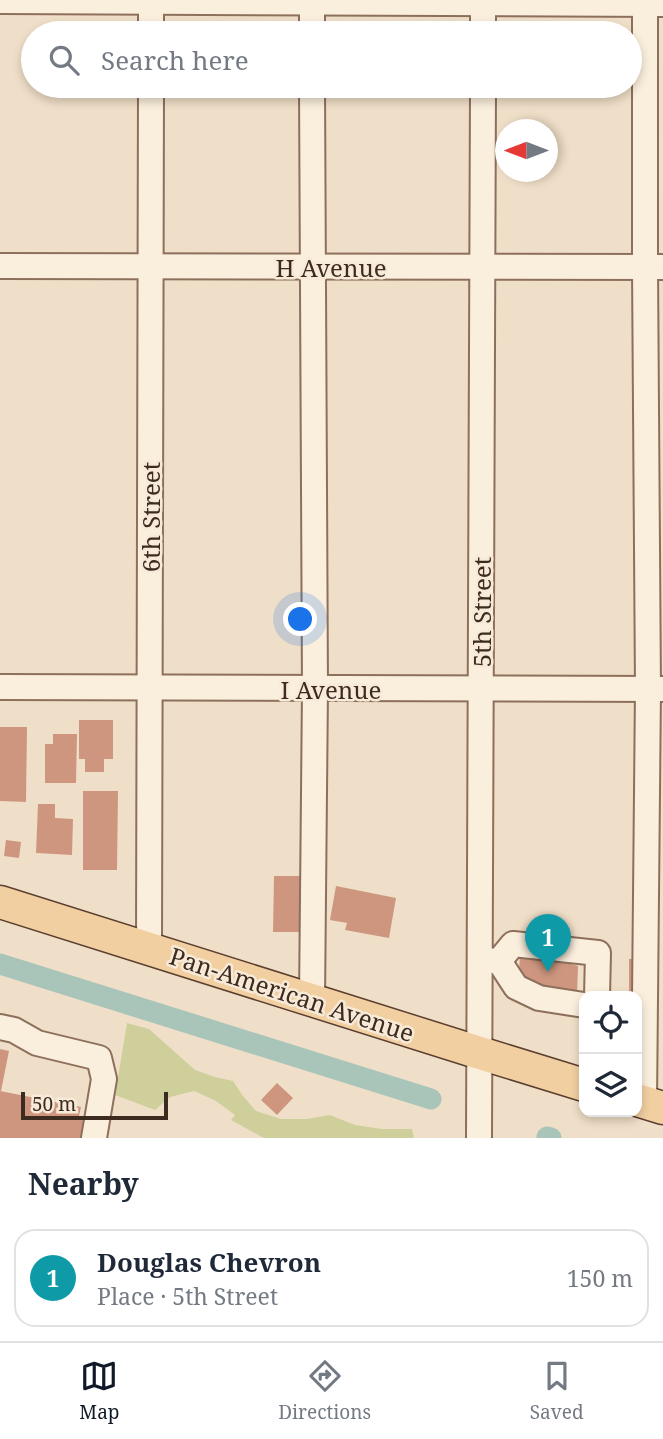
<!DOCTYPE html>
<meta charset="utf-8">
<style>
:root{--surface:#fff;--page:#f2f2f3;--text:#1f2937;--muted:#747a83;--line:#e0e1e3;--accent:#111827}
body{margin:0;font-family:"Noto Serif",serif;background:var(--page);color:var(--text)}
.controls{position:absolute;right:21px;bottom:21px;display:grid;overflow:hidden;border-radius:14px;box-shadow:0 4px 10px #0003}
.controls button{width:63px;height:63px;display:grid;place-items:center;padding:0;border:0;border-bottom:2px solid var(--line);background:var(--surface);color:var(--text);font:35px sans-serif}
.compass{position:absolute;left:495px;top:119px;width:63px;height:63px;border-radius:50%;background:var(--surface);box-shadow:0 4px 10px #0003;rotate:270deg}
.scale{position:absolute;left:21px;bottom:18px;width:147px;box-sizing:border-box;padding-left:7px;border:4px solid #3d2b20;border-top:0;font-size:19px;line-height:24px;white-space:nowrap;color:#3d2b20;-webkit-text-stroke:5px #f7ead8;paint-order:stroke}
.you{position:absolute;left:301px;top:620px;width:24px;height:24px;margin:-18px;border:5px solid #fff;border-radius:50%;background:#1a73e8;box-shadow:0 0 0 10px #1a73e833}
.badge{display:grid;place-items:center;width:46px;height:46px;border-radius:50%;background:var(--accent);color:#fff;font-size:23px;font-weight:700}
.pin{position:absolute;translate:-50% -58px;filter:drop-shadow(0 2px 4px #0008)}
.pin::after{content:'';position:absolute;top:37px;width:24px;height:21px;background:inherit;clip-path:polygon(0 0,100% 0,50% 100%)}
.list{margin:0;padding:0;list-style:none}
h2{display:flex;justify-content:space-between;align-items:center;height:91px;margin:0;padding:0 28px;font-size:30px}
h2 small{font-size:23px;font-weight:400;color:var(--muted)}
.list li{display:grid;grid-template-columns:46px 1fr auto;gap:21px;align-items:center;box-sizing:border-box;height:98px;margin:0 14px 14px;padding:0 14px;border:2px solid var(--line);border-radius:21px}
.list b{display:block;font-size:26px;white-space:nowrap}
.list p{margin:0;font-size:23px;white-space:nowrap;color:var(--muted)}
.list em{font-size:23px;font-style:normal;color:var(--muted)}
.icon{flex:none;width:38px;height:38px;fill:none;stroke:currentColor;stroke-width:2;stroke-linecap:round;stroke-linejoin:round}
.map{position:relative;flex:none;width:663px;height:1138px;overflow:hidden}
.search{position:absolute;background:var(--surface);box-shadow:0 4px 10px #0003;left:21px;right:21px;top:21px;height:77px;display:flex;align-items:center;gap:18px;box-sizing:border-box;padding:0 24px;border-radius:38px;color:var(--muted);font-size:26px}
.sheet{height:203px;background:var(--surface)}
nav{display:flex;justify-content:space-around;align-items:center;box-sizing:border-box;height:98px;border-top:2px solid var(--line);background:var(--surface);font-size:19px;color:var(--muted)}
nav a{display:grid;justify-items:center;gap:4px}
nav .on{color:var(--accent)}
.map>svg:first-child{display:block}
.green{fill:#cecf9b}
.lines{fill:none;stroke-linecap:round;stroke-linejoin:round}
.canal{stroke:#a9c4b9;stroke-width:21}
.building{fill:#ce967e}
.minor-casing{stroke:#8d705c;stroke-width:28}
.major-casing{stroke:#5b3f30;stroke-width:35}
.minor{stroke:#faeedc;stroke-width:24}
.major{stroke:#f2cfa1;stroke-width:32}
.labels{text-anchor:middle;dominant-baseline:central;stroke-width:5;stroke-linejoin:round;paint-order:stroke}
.street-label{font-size:24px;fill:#3d2b20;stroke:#f7ead8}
</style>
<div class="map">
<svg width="663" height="1138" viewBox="0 0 663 1138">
<rect width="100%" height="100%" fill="#f0dfc8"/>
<path class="green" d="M127 1023 149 1029 195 1070 215 1077 233 1081 243 1096 256 1111 281 1119H307L330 1115 355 1125 382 1129H412L414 1138H264L231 1120 235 1115 216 1101 194 1091 170 1097 155 1110 115 1095Z"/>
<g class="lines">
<g class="canal">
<path d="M0 964 431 1099"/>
<path d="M547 1137 551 1138"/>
</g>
</g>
<g class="building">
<path d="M79 720H113V759H104V772H85V759H79Z"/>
<path d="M0 727H27L26 802 0 801Z"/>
<path d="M53 734H77L76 783H45V744H53Z"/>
<path d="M83 791H118L117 870H83Z"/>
<path d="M38 804H55V818L73 819 72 855 36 853Z"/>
<path d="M6 840 21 842 19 858 4 856Z"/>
<path d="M274 876H306L305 932H273Z"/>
<path d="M336 886 396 898 389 938 345 930 347 923 330 920Z"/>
<path d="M520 948 578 966 577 996 519 978Z"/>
<path d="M629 959H640L637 996H629Z"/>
<path d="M0 1049 9 1051 1 1091H0Z"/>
<path d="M277 1083 293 1098 277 1115 261 1100Z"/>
<path d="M0 1091 81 1107 79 1116 89 1118 85 1138H0Z"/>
</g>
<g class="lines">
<g class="minor-casing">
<g id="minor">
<path d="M0 1 663 4"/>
<path d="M312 2V33"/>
<path d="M151 33V0"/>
<path d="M483 33V0"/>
<path d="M312 86 315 689 312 1000"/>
<path d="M0 266 663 267"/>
<path d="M0 687 662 689"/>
<path d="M149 948 151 86"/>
<path d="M480 960 499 961 513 944 598 953 597 996"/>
<path d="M499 961 516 987 539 998 584 1005"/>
<path d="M0 1027 14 1030 37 1043 99 1058 104 1079 94 1138"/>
<path d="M644 1103 648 689 645 267V4"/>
<path d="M479 1138 483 86"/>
</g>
</g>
<g class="major-casing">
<g id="major">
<path d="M0 902 480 1053 584 1085"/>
<path d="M637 1100 663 1108"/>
</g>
</g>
<use href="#minor" class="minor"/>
<use href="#major" class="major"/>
</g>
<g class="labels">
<g class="street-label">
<text x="331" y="267">H Avenue</text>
<text transform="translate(150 517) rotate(-90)">6th Street</text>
<text transform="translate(481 612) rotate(-90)">5th Street</text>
<text x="331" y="689">I Avenue</text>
<text transform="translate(292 994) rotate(18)">Pan-American Avenue</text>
</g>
</g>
</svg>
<div class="controls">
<button><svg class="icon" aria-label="locate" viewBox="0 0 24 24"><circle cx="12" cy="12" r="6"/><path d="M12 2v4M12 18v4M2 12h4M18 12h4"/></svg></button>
<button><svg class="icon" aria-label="layers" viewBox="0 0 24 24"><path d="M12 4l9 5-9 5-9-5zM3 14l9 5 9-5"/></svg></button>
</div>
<svg class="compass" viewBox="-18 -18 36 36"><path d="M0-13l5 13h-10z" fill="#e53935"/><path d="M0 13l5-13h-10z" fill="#747a83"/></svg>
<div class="scale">50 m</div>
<div class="you"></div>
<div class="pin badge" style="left:548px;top:972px;background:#0f9aa8">1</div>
<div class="search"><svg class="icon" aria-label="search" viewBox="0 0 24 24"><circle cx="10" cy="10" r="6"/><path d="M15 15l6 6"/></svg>Search here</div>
</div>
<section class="sheet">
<h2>Nearby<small></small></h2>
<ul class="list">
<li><span class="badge" style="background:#0f9aa8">1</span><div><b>Douglas Chevron</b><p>Place · 5th Street</p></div><em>150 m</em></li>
</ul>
</section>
<nav>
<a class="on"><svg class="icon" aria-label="map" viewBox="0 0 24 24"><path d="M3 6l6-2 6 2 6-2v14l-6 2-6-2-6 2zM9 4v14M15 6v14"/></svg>Map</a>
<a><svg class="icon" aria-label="directions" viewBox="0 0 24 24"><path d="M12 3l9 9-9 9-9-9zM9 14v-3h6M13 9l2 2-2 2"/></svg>Directions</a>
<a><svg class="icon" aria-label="saved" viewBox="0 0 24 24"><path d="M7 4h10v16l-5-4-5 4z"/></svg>Saved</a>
</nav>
